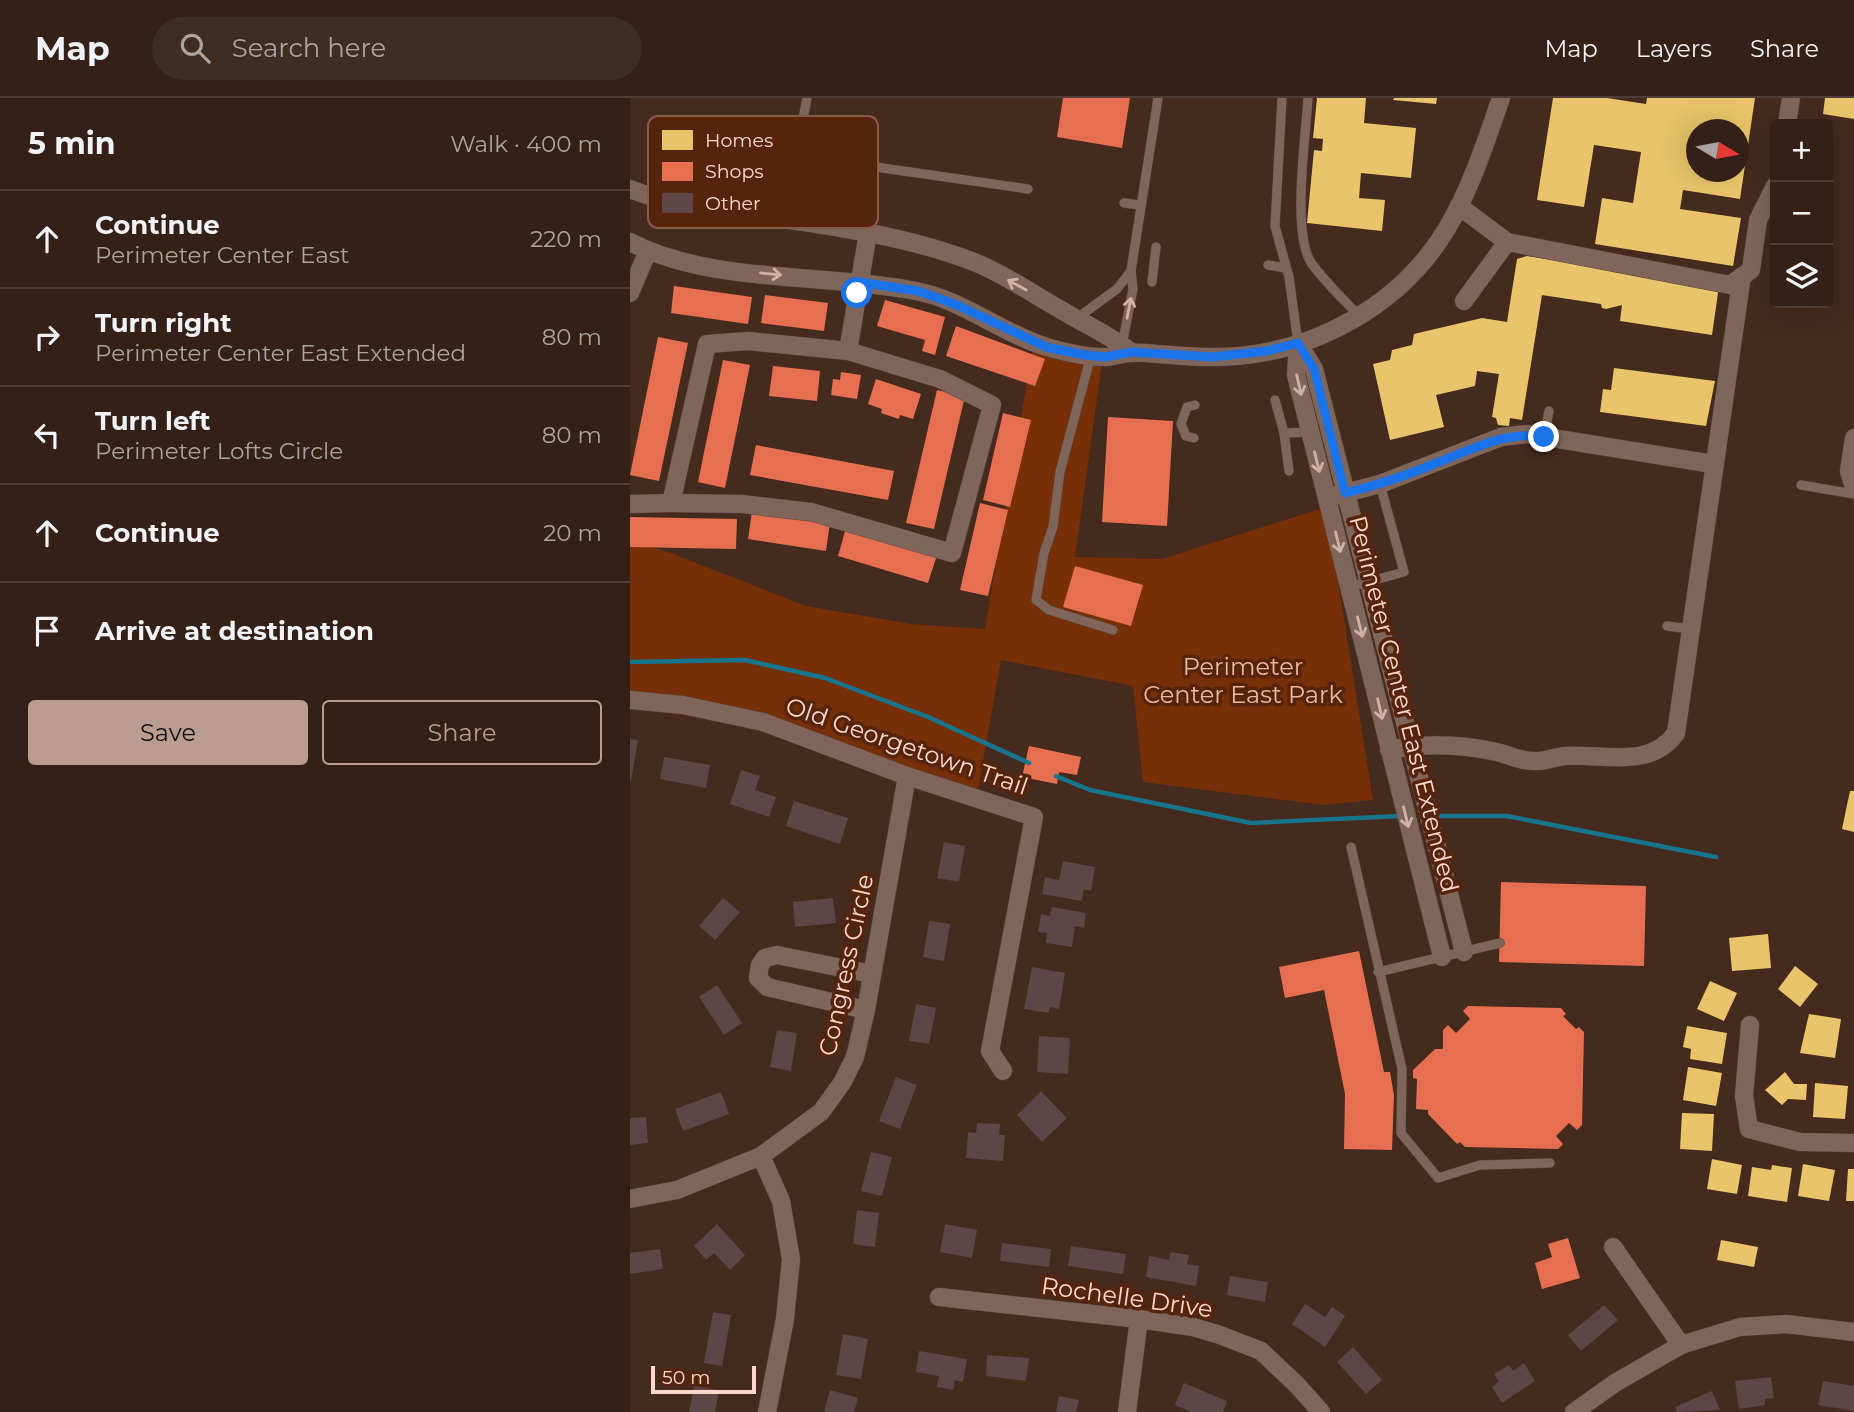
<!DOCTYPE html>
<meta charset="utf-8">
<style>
:root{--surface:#342016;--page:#3f2d23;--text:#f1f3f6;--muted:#a9a3a1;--line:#4e3e35;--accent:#bb9c90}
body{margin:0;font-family:Montserrat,sans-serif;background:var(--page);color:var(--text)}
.controls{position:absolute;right:21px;top:21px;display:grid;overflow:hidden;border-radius:7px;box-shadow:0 7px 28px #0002}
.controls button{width:63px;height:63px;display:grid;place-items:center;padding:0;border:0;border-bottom:2px solid var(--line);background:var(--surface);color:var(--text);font:35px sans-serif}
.compass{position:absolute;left:1056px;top:21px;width:63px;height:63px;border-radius:50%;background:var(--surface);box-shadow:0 7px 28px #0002;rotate:100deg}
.scale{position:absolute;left:21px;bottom:18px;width:105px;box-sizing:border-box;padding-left:7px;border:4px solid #fbdacd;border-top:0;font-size:19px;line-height:24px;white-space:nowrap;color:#fbdacd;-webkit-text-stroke:5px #56240d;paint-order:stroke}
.stop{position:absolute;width:21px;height:21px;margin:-16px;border:5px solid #1a73e8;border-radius:50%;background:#fff}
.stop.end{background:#1a73e8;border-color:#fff;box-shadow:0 2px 7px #0008}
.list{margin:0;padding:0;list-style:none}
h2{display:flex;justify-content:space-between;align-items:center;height:91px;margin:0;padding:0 28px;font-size:30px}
h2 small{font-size:23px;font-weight:400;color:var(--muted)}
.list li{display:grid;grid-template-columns:46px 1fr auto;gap:21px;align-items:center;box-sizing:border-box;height:98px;padding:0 28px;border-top:2px solid var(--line)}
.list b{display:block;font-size:26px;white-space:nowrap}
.list p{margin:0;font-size:23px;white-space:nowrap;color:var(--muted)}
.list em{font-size:23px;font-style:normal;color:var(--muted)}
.actions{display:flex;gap:14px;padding:21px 28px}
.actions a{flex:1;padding:16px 0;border:2px solid var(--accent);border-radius:7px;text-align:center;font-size:24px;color:var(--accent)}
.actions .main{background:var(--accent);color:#111}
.icon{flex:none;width:38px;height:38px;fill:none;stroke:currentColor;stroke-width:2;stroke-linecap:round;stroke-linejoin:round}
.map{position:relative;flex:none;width:1224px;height:1314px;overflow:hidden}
header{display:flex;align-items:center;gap:42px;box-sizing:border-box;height:98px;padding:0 35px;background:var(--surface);border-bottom:2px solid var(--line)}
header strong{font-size:33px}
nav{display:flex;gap:38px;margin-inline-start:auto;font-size:24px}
.search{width:490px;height:63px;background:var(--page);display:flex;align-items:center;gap:18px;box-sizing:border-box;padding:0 24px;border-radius:38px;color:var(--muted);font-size:26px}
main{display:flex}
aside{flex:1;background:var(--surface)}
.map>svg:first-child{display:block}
.green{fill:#772f07}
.homes{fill:#e9c46a;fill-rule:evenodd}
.shops{fill:#e76f51}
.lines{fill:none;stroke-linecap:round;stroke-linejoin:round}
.stream{stroke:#18758e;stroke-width:4.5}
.building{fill:#5e4547}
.service-casing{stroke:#5a453b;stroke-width:10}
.minor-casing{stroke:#5a453b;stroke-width:19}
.service{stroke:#80665a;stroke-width:9}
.minor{stroke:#80665a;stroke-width:18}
.oneway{stroke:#d0b1a5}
.route{stroke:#1a73e8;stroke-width:9}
.labels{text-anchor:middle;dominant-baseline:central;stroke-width:7;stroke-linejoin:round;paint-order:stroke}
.park-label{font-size:24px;fill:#f0b59d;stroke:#56240d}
.street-label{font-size:24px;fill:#fbdacd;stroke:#56240d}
.key{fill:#56240d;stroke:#885b47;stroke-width:2}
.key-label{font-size:19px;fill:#fbdacd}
</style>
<header>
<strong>Map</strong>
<div class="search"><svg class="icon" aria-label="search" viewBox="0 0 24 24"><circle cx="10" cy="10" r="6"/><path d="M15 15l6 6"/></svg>Search here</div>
<nav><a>Map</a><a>Layers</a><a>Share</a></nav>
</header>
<main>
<aside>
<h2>5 min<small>Walk · 400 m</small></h2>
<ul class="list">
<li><svg class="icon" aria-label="ahead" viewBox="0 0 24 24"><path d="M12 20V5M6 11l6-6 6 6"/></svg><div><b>Continue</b><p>Perimeter Center East</p></div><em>220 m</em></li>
<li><svg class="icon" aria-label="right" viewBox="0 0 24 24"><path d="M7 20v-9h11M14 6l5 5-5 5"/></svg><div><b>Turn right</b><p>Perimeter Center East Extended</p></div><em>80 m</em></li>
<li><svg class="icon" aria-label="left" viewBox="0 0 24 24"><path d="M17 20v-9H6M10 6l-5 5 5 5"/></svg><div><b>Turn left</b><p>Perimeter Lofts Circle</p></div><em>80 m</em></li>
<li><svg class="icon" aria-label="ahead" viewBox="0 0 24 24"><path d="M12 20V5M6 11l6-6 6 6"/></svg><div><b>Continue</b></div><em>20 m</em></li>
<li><svg class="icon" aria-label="arrive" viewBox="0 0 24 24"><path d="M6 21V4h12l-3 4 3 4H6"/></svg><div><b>Arrive at destination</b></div></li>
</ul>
<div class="actions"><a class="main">Save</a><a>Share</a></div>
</aside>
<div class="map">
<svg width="1224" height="1314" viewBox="0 0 1224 1314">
<rect width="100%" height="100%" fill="#452a1e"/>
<path class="green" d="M404 243 472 265 445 459 532 461 696 409 743 702 694 707 513 684 503 588 371 562 347 697 132 630 0 608V444L38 454 176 508 281 526 355 531Z"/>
<g class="homes">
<path d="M687 0H736L734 25 786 30 781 80 731 75 729 100 755 102 752 133 677 125 684 52 692 53 693 41 683 40Z"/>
<path d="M764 0H807L806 6 763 2Z"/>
<path d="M923 0H977L1016 6 1017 0H1125L1110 101 1053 92 1050 111 1111 120 1103 168 965 146 972 100 1003 105 1011 54 964 47 954 109 907 102ZM1066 32H1108V74H1066Z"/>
<path d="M1195 0H1224V21L1193 16Z"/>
<path d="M897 158 1089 188 1082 237 990 223 992 207 976 211 972 210 971 206 912 197 892 322 880 320 879 328 868 327 866 320 862 319 869 276 847 273 845 288 806 297 814 329 760 342 743 266 760 262 762 252 782 247 784 236 852 220 877 224 887 161Z"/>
<path d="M984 270 1085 283 1076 328 970 314 973 291 981 292Z"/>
<path d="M1220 693H1224V734L1212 731Z"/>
<path d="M1138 836 1141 870 1102 873 1099 840Z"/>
<path d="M1165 868 1188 886 1170 909 1148 891Z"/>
<path d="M1080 883 1107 895 1094 923 1067 911Z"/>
<path d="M1179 916 1211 921 1205 960 1170 955Z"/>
<path d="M1057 928 1097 935 1092 966 1060 961 1061 951 1053 949Z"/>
<path d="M1058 969 1092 975 1086 1008 1053 1002Z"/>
<path d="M1155 974 1164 986H1177L1176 1002 1158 1001 1152 1007 1135 992Z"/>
<path d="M1185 985 1218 988 1215 1021 1183 1019Z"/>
<path d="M1052 1015 1084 1016 1082 1053 1050 1051Z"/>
<path d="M1082 1061 1112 1067 1107 1096 1077 1091Z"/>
<path d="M1173 1066 1205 1072 1199 1103 1168 1098Z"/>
<path d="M1142 1067 1162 1070 1157 1104 1118 1098 1122 1069 1141 1072Z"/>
<path d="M1218 1071H1224V1103H1216Z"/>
<path d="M1091 1142 1128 1149 1124 1169 1087 1162Z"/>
</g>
<g class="shops">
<path d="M433 0H500L492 50 427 39Z"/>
<path d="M44 188 122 199 118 226 41 215Z"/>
<path d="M135 197 198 205 194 233 131 225Z"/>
<path d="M255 202 315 219 305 257 292 253 295 242 247 228Z"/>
<path d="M326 228 415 261 405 288 316 258Z"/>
<path d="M28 239 58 245 29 383 0 377Z"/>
<path d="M93 262 120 267 95 390 68 384Z"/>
<path d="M143 268 190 273 187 303 139 298Z"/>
<path d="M211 274 231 277 227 301 201 297 203 281 210 282Z"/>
<path d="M246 281 291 296 283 321 270 317 269 321 251 315 252 311 238 306Z"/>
<path d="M307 292 335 298 304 431 276 425Z"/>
<path d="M373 315 401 322 380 409 353 402Z"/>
<path d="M478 319 543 323 537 428 472 424Z"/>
<path d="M126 347 264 373 258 402 120 377Z"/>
<path d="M350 405 378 412 358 498 330 492Z"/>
<path d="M122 413 200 425 196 453 118 441Z"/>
<path d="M0 419 107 421 106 451 0 449Z"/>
<path d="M216 430 307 457 298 485 208 458Z"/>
<path d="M445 468 513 487 501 528 433 509Z"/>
<path d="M399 648 451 659 447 677 429 674 427 686 392 679Z"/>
<path d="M871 784 1016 788 1014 868 869 864Z"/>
<path d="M729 853 754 974H760L764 997 762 1052 714 1051 715 996 694 892 655 900 649 869Z"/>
<path d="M838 908 931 910 936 916 933 918 946 931 949 929 954 934 952 1027 947 1032 939 1025 926 1038 933 1046 928 1051 835 1049 830 1044 827 1046 798 1016V1012L786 1011 787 981 783 980V972L805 951H813V932L818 927 826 935 840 921 833 913Z"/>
<path d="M938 1140 950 1180 912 1191 905 1165 922 1159 918 1146Z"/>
</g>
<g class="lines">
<g class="stream">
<path d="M0 564 115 562 195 580 298 619 399 665"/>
<path d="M426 678 460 692 621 725 771 718"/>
<path d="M804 718H877L1086 759"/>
</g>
</g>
<g class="building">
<path d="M0 641 8 642 1 682H0Z"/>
<path d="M34 659 80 667 76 690 30 681Z"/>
<path d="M111 672 130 678 125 692 146 699 139 719 100 706Z"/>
<path d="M164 703 218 720 210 746 156 728Z"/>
<path d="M314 744 335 748 329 784 307 780Z"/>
<path d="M433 763 465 769 461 793 454 791 452 803 412 796 415 779 429 782Z"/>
<path d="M93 800 110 814 85 842 69 828Z"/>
<path d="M203 800 206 825 165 829 163 804Z"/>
<path d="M422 809 456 815 454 830 445 828 442 849 416 845 417 835 408 834 411 816 420 818Z"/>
<path d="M299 823 320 826 314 863 293 859Z"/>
<path d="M402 869 435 875 429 911 420 909 419 915 394 911Z"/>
<path d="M87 887 112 925 94 937 69 899Z"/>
<path d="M286 906 306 910 299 946 279 943Z"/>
<path d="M147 932 167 935 161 973 140 969Z"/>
<path d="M409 938 440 940 438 976 407 974Z"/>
<path d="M266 979 287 987 270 1031 249 1023Z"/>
<path d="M411 993 437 1020 412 1044 387 1017Z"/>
<path d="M91 994 99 1016 53 1033 45 1011Z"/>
<path d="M16 1019 18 1045 0 1047V1020Z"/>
<path d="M347 1025 370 1026 369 1037H375L373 1063 336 1060 338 1034 346 1035Z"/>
<path d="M241 1054 262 1059 252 1098 231 1093Z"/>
<path d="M227 1112 249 1115 245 1149 223 1146Z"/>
<path d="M87 1126 115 1157 100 1172 84 1155 76 1162 64 1148Z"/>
<path d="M315 1126 347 1132 342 1160 310 1154Z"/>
<path d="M372 1145 421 1151 419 1169 370 1163Z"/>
<path d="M441 1148 496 1156 493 1176 438 1168Z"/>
<path d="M30 1151 33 1171 0 1176V1155Z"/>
<path d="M541 1154 559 1157 557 1166 569 1168 566 1188 516 1179 519 1158 539 1162Z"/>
<path d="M600 1178 638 1184 635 1204 597 1197Z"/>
<path d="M675 1206 695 1219 702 1209 715 1218 695 1249 662 1226Z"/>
<path d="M974 1207 988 1222 951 1253 938 1237Z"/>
<path d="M83 1214 101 1217 92 1268 74 1265Z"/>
<path d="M213 1236 238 1241 231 1281 206 1277Z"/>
<path d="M723 1249 752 1282 736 1296 707 1264Z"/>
<path d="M289 1253 337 1261 333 1284 325 1282 323 1292 307 1289 309 1278 286 1274Z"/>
<path d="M357 1257 399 1260 396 1283 356 1278Z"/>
<path d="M894 1265 905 1283 872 1305 862 1289 869 1284 864 1276 879 1267 883 1273Z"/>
<path d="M1141 1279 1144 1300 1135 1301V1307L1109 1311 1105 1283Z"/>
<path d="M1193 1283 1224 1288V1313L1188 1307Z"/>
<path d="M554 1285 597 1303 593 1314H561L545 1307Z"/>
<path d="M64 1288 89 1292 85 1314H59Z"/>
<path d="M200 1292 228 1300 224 1314H194Z"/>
<path d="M1082 1293 1090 1312 1047 1314 1045 1309Z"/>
<path d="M429 1298 449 1302 446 1314H426Z"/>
</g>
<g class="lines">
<g class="service-casing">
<g id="service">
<path d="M652 0 645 128 659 179 668 245"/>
<path d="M678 0C676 37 661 137 682 166 696 185 714 202 730 219"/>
<path d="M204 63 398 91"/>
<path d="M494 105 510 107"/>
<path d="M154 121 177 0"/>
<path d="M638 167 656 170"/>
<path d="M522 184 526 149"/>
<path d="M446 221 487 191 501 173"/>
<path d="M492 247 503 191 501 173 528 0"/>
<path d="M461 257 430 374 423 429 414 455 406 502 419 512 483 532"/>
<path d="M645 302 654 335 659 373"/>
<path d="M654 335 680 334"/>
<path d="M914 339 919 313"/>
<path d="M564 340 556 338 551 326 557 309 565 307"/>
<path d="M1171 387 1224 396"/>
<path d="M719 489 774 474 750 386"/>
<path d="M1037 528 1060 531"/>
<path d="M721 749 772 971 771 1035 808 1080 850 1067 920 1065"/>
<path d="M748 874 870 845"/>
</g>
</g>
<g class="minor-casing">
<g id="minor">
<path d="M1157 26 1161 0"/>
<path d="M0 91C53 112 111 115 167 123 228 132 287 142 344 164 375 176 404 197 433 213 456 227 480 237 501 254"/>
<path d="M829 108 877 144 1100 187 1121 172 1128 122 1145 88"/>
<path d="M0 144C81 186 195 175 286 193 333 202 371 235 417 249 434 254 456 259 474 259 483 259 492 255 500 255 509 254 518 255 527 256 544 257 562 259 580 259 680 260 777 207 824 118 844 81 857 40 871 0"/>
<path d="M0 195 18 153"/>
<path d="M834 203 877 144"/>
<path d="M668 245 684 271 834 854"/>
<path d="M668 245 666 277 812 859"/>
<path d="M218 253 310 281 362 307 322 455 181 414 112 406 41 405 77 246 118 243 218 253 238 135"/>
<path d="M1224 340 1219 373 1224 390"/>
<path d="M704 398 750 386 871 339 897 336 1083 366"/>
<path d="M0 406 41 405"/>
<path d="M0 602 53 607 133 624 277 678 404 719 360 953 373 973"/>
<path d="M759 652C794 645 832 646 867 654 879 657 891 663 903 663 915 664 924 659 935 658 973 655 1020 672 1046 635L1112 178"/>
<path d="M236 912 137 889 128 880 130 867 135 860 147 857 242 876"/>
<path d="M1120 927 1114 998 1119 1031 1170 1044 1224 1045"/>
<path d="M131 1058 151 1103 161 1161 155 1221 137 1314"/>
<path d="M0 1101 47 1092 131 1058 191 1014 212 985 225 959 236 912 277 678"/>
<path d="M983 1149 1051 1247"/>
<path d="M309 1199 509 1221 563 1229 590 1237 631 1253 667 1287 691 1314"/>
<path d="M497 1314 509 1221"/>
<path d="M944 1314 985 1285 1051 1247 1110 1229 1156 1226 1224 1234"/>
</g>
</g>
<use href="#service" class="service"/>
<use href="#minor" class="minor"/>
</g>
<defs><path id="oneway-shaft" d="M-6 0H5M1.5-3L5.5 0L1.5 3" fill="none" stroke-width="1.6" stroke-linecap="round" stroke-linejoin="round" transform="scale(1.75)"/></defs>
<g class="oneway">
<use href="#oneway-shaft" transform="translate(141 176) rotate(6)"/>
<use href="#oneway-shaft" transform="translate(387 187) rotate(-151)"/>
<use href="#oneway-shaft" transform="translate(499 210) rotate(-79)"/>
<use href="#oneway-shaft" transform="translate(669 287) rotate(77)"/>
<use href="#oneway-shaft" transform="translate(687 364) rotate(76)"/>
<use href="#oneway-shaft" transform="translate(708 444) rotate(76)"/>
<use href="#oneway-shaft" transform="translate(730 529) rotate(76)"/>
<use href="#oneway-shaft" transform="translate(750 611) rotate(77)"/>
<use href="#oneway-shaft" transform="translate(776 719) rotate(76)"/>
</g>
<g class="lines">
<path class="route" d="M227 195 229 184 288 193 327 207 416 249 455 257 475 259 501 254 582 259 637 253 668 245 684 271 715 395C744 388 772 379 799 368 837 354 873 332 914 339"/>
</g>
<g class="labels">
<g class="park-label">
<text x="613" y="568">Perimeter<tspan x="613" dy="28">Center East Park</tspan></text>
</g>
<g class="street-label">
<text transform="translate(774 606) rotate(76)">Perimeter Center East Extended</text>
<text transform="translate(277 648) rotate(19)">Old Georgetown Trail</text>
<text transform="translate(216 867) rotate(-78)">Congress Circle</text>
<text transform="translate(497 1199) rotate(8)">Rochelle Drive</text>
</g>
</g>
<rect x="18" y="18" width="230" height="112" rx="10" class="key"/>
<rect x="32" y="32" width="31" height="20" fill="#e9c46a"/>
<rect x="32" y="64" width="31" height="19" fill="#e76f51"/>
<rect x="32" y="95" width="31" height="20" fill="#5e4547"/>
<g class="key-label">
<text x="75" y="49">Homes</text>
<text x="75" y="80">Shops</text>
<text x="75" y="112">Other</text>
</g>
</svg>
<div class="controls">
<button>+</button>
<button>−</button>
<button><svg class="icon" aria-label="layers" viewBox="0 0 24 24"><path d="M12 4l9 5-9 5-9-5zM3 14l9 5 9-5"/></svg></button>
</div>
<svg class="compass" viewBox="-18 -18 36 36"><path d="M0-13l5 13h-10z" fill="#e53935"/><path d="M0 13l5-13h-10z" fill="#a9a3a1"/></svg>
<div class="scale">50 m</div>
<div class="stop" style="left:227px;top:195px"></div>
<div class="stop end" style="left:914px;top:339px"></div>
</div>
</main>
